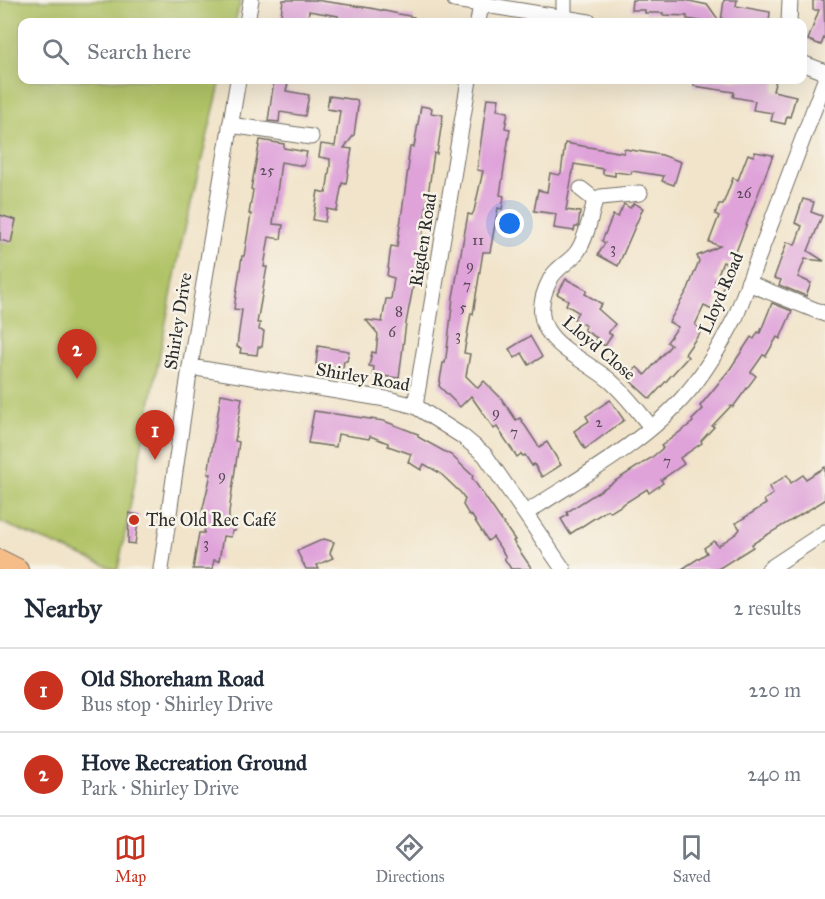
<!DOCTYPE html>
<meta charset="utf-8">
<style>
:root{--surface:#fff;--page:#f2f2f3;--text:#1f2937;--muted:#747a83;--line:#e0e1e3;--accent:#c8321e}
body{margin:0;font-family:"IM FELL Great Primer",serif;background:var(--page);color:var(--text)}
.you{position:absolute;left:510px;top:224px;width:21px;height:21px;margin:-15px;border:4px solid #fff;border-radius:50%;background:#1a73e8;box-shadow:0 0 0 9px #1a73e833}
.badge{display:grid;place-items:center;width:39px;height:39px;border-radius:50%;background:var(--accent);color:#fff;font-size:20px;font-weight:700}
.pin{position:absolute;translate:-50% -50px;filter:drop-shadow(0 2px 3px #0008)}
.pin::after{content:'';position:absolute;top:32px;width:21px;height:18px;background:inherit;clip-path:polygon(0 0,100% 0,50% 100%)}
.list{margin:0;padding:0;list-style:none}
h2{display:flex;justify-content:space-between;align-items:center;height:78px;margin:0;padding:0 24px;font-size:26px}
h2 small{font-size:20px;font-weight:400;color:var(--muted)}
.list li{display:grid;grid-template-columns:39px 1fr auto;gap:18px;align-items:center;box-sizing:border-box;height:84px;padding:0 24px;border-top:2px solid var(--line)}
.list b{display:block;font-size:22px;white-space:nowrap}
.list p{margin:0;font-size:20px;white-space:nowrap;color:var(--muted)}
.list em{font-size:20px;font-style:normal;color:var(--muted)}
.icon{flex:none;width:33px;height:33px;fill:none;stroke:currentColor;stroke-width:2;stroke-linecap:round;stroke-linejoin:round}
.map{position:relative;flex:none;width:825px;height:569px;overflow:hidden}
.search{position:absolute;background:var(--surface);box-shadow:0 6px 24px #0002;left:18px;right:18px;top:18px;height:66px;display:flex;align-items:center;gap:15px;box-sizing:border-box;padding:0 21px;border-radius:12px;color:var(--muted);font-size:22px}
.sheet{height:246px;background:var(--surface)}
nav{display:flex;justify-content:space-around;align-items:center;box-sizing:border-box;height:84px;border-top:2px solid var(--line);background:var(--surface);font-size:16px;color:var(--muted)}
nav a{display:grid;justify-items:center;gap:3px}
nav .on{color:var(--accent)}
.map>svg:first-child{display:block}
.green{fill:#b0c366;stroke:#6e7748;stroke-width:1.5}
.building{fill:#dfa3da}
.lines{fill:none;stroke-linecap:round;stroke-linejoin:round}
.minor-casing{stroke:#706c63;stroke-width:17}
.major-casing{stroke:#706c63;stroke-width:22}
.minor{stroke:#fff;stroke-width:15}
.major{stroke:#f7bd88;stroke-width:20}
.poi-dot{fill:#c8321e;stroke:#f7f3e8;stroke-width:2}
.labels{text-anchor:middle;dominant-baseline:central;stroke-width:5;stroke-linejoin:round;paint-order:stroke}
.number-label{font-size:15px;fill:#584957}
.street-label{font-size:18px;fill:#2b2b2b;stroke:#f7f3e8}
.poi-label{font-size:18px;fill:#2b2b2b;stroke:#f7f3e8;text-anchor:start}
</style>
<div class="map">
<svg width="825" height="569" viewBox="0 0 825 569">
<rect width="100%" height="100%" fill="#f7f3e8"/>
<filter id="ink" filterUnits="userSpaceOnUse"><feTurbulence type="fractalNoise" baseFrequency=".0167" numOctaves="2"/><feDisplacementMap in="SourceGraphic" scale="12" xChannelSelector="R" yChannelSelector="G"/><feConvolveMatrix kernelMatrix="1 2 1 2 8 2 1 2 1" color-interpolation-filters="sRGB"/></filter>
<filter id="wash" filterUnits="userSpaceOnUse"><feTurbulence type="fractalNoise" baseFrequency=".008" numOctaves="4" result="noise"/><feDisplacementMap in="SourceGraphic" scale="24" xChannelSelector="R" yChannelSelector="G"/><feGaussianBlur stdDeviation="1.35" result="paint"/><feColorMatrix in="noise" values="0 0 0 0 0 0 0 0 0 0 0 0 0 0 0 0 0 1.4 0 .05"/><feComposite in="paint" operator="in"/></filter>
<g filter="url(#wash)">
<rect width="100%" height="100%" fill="#f1e4ca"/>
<path class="green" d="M0 0H241L235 22H22V80H221L181 245 118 569H114L0 522Z"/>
<g id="blocks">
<g class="building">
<path d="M283 0H315L370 8 414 17 413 22H338V16L309 11 307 22H280Z"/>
<path d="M632 0H684L708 5 720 22H706L687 19V16L663 15V13H645V10H631Z"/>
<path d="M724 0H737L736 6 770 12 769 22H721Z"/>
<path d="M813 0H824L825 35 821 45 808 40 819 10H813Z"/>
<path d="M274 80H289L286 91 309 95 305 116 280 112 279 122 268 121Z"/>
<path d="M694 80H776L773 91 796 96 790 117 787 116 785 124 771 121 773 113 753 110 755 101 733 97 734 92 694 86Z"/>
<path d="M329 96 357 100 358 106 354 135 344 148 352 149 346 184 342 183 337 211 327 209 325 222 313 220 318 191 326 193 330 166V159L319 157 321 144 335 146 340 111 327 109Z"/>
<path d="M487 98 499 99 497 110 508 112 505 128 510 129 500 195 504 196 502 209 498 208 490 252H483L473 314 471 313 464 353 470 354 466 376 478 388 484 381 501 398 516 420 520 418 539 447 547 442 561 465 542 477 534 464 532 466 525 455 523 456 521 454 517 457 497 427 494 429 471 396 460 407 439 386 443 363H445L447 350 453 297 468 214 472 215 474 211 483 171 477 170Z"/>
<path d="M421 106 432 108 431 113 443 115 437 154 434 153 420 251 406 323 399 378 373 375 374 367 369 366 372 352 376 353 378 334 366 320 382 322 386 299H391L394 278 387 276 391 246 397 247 409 162 408 161 410 147H414Z"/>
<path d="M260 140 284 144V148L307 152 304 166 281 162 273 224 283 225 281 239 269 237 264 267H267L257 323H260L259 330 264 331 262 347H258L257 355 240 353 241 348 237 347 238 338 242 310 234 309 242 256H244L251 214H249L253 190 251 189Z"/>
<path d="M565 143 624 153V149L662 155 681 162 674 185 662 181 664 176 632 171 631 174 615 172V176L603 174V169L574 164 566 210 580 212 578 227H575L574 231 554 228 556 214 534 211 538 190 547 192 550 173 559 175 561 173Z"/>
<path d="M755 152 773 155 731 265 723 262 715 281 724 285 717 301 712 310 704 306 695 325 702 330 685 354 688 357 650 399 627 378 637 367 645 375 671 345 667 342 678 327 669 322 688 289 699 261 697 256 720 246 709 242 719 216 715 214 719 204H723L733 178 738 180 748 154 753 156Z"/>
<path d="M803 199 814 202 811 212 822 216 808 251 824 261 805 259 798 277 811 283 806 296 779 285 781 280 774 278 787 242 795 245 802 226 795 223Z"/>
<path d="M634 203 643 208 618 266 598 255 605 243 602 241 613 215 618 217 624 204 630 208Z"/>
<path d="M0 215 16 220 11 243 0 240Z"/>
<path d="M566 279 587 290 585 294 602 304 598 309 615 324 608 333 612 335 605 346 595 340 597 338 584 330 586 326 574 319 578 312 566 305 568 300 557 294Z"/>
<path d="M772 303 792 311 780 339 777 337 766 356 763 355 751 372 756 376 733 407 731 406 712 426 714 427 701 441 702 443 680 458 684 464 661 480 663 483 649 493 647 489 611 512 607 510 570 534 561 519 568 515 567 512 651 458 663 448 661 446 693 422 692 420 703 409 700 406 730 369 751 337 754 339 758 332 760 333Z"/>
<path d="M530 336 542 357 529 365 522 353 515 358 509 349Z"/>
<path d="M318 346 349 351 347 361H344L343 368 316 364Z"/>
<path d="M221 394 242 398 235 441 239 442 229 512V520L237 521 235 531H232L231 537 223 536 219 561 214 560 212 569H193L199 533H204L206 512H202L211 474H208Z"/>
<path d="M610 400 624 420 585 449 574 431 589 421 586 416Z"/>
<path d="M314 411 384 421 418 434V437L451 455 473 476 472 478 515 540 513 541 532 569H511L504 558 506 557 493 537 488 541 472 516 469 515 463 505 465 499 461 493 440 473 424 464 421 470 408 462 411 454 388 446V443L370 436 369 439 338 434 336 447 308 443Z"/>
<path d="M825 467V500L752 544 753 547 718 569H682L707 553 704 548 714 541 718 546 737 533 740 529 736 523 766 504 764 500 773 494 769 487 787 475 791 483 803 475 806 479Z"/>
<path d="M129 513 139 515 135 544 128 543Z"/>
<path d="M324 539 334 542 330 553 333 558 317 565 319 569H306L297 551Z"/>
</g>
</g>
</g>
<g filter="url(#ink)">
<use href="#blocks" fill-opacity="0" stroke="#706c63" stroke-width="1.5"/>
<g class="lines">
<g class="minor-casing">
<g id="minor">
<path d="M455 0 589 22"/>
<path d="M564 18V0"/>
<path d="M247 22 251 0"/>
<path d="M478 22 481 4"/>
<path d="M789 22 790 0"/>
<path d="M802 63 825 72"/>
<path d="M230 125 311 137"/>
<path d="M581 189 595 200"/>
<path d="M640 193 601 197 595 200C591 215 586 240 577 252 570 262 557 267 551 278 520 335 571 350 608 379 625 393 637 410 651 427"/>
<path d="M748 283 825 314"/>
<path d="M190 367 392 400 415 406 462 436 485 455 563 569"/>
<path d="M415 406 469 80"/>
<path d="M526 513C579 478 646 442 687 393 707 370 722 343 736 316L825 80"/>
<path d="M161 569 190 367 238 80"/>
<path d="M769 569 825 532"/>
</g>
</g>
<g class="major-casing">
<path id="major" d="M0 560 18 569"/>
</g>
<use href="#minor" class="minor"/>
<use href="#major" class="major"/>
</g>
</g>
<circle class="poi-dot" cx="134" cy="520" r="6"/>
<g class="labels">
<g class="number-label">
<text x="267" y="170">25</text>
<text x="744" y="193">26</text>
<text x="478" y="240">11</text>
<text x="613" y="248">3</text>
<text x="470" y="265">9</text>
<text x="467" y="285">7</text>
<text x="463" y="307">5</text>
<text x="399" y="311">8</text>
<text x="392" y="332">6</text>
<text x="458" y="335">3</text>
<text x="496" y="412">9</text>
<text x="599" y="422">2</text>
<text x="514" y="432">7</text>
<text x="667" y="461">7</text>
<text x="222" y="475">9</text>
<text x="206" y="543">3</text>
</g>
<g class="street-label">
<text transform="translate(423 240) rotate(-81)">Rigden Road</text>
<text transform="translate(721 293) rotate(-67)">Lloyd Road</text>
<text transform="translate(178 321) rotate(-81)">Shirley Drive</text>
<text transform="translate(599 348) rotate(40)">Lloyd Close</text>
<text transform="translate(363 377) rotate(10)">Shirley Road</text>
</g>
<g class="poi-label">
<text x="146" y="520">The Old Rec Café</text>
</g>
</g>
</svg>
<div class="you"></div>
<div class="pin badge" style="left:155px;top:460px">1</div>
<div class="pin badge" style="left:77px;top:379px">2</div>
<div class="search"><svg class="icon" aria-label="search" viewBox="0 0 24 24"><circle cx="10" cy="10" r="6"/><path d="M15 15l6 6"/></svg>Search here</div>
</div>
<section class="sheet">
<h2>Nearby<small>2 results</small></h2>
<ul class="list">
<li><span class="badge">1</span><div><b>Old Shoreham Road</b><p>Bus stop · Shirley Drive</p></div><em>220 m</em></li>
<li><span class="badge">2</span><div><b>Hove Recreation Ground</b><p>Park · Shirley Drive</p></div><em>240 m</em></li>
</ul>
</section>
<nav>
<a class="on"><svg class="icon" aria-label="map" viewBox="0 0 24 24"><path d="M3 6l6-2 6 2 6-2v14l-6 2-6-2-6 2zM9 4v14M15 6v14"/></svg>Map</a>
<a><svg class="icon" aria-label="directions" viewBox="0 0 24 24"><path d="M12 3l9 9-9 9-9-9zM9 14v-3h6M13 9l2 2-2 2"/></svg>Directions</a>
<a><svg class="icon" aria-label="saved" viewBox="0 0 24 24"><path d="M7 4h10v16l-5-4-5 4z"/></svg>Saved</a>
</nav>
